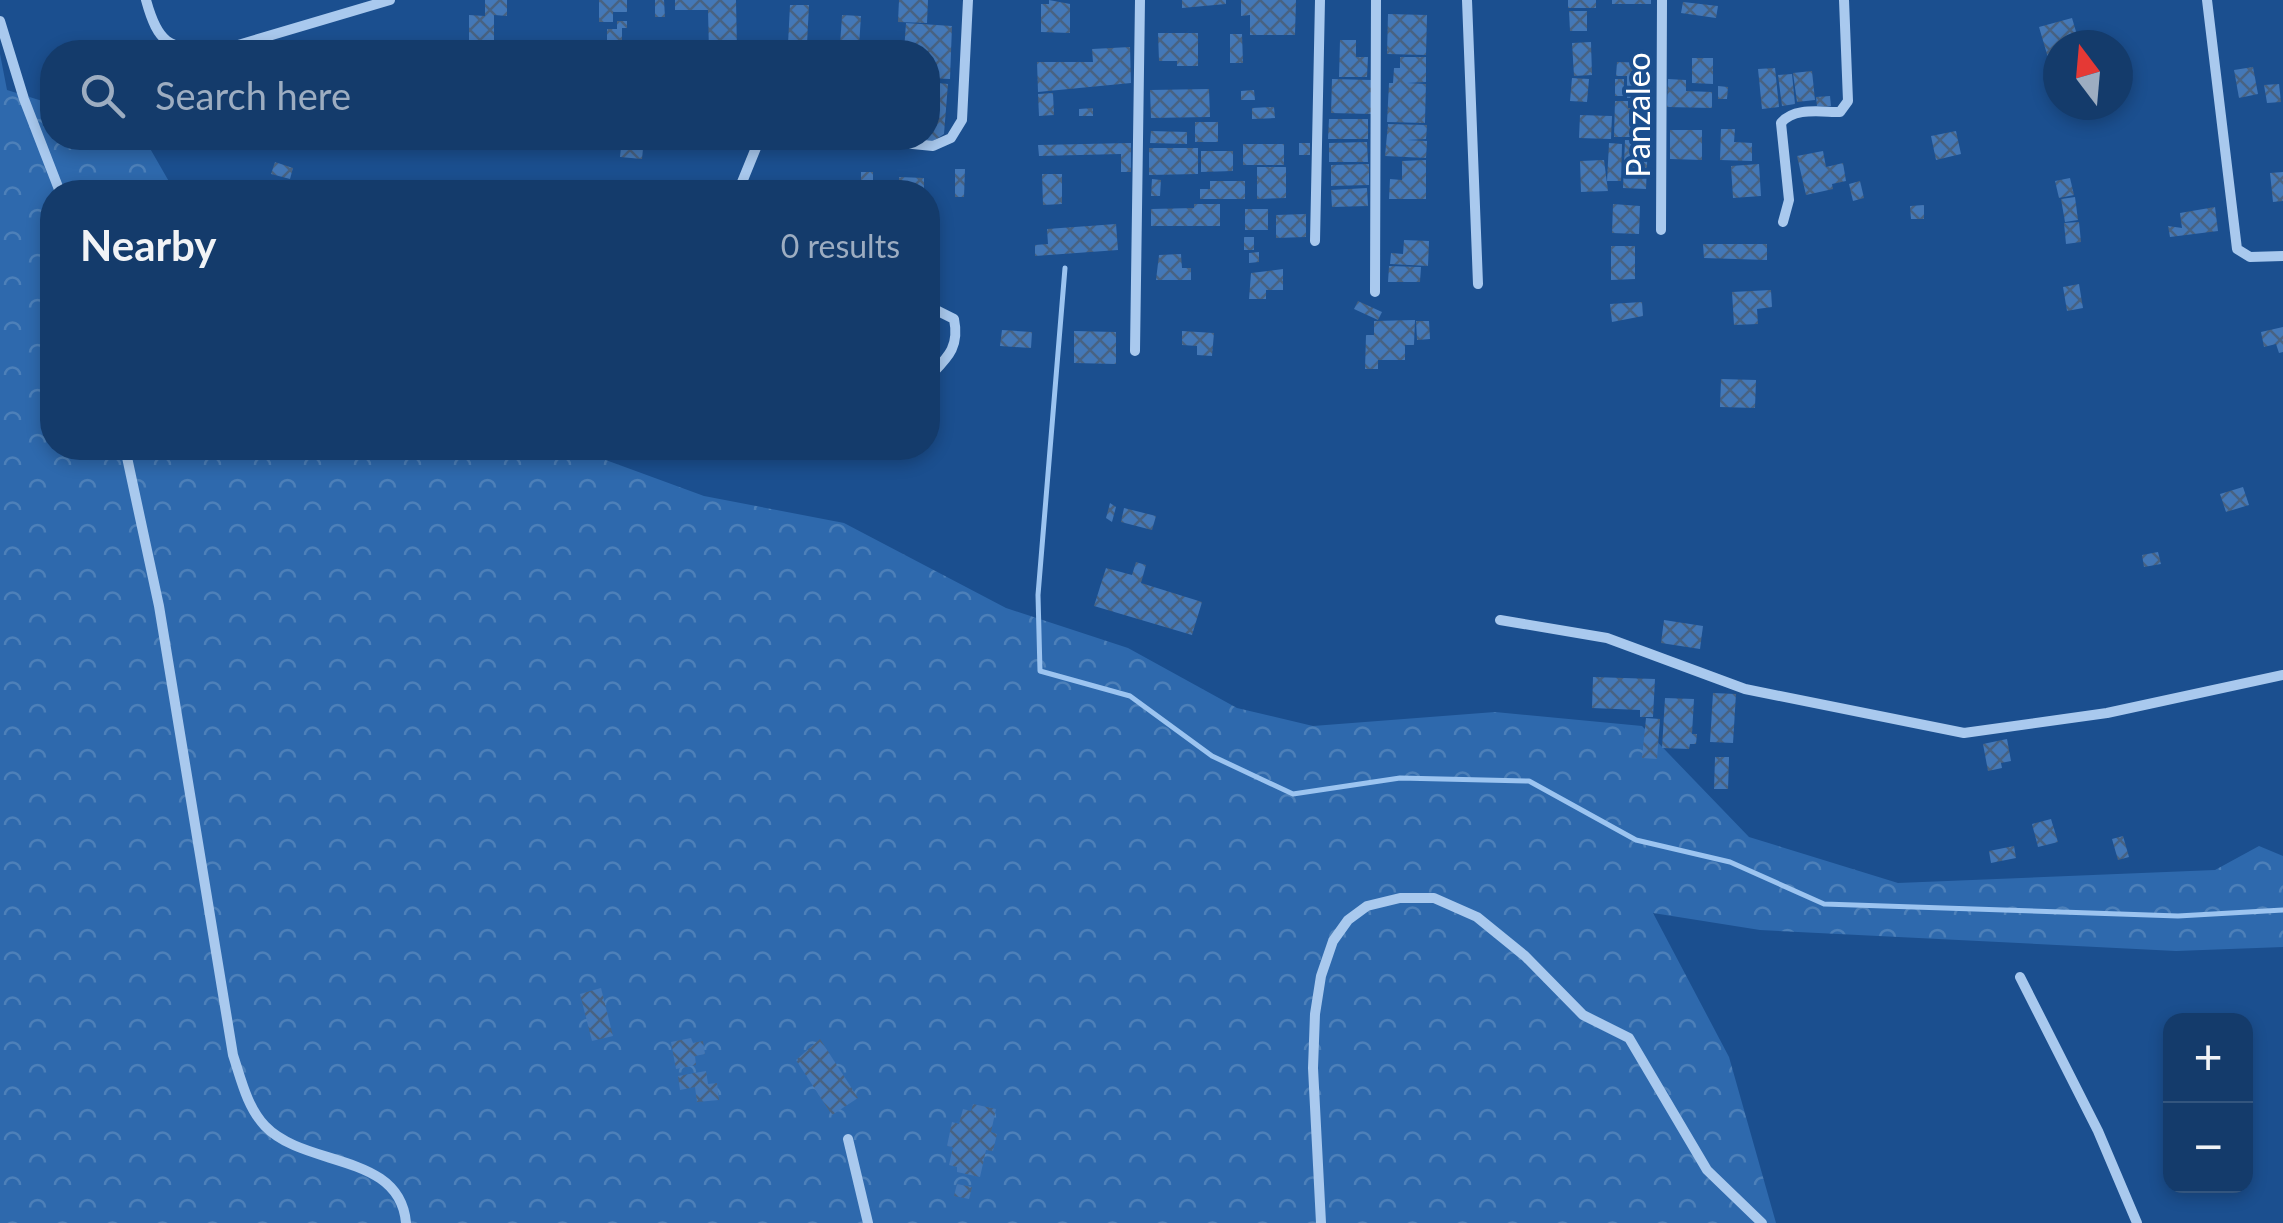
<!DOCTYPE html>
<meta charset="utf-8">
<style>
:root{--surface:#143b6b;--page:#214673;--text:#f1f3f6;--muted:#9dadc1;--line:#33557e}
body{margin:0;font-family:Lato,sans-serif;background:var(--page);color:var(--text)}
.controls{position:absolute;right:30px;bottom:30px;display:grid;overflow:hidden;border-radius:20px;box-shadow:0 5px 15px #0003}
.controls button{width:90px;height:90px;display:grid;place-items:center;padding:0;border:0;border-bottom:2px solid var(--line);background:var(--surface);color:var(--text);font:50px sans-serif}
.compass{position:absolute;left:2043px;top:30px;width:90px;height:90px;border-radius:50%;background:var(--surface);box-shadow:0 5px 15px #0003;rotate:344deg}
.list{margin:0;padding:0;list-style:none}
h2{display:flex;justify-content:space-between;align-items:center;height:130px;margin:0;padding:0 40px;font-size:42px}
h2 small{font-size:32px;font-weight:400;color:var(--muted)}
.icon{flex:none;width:55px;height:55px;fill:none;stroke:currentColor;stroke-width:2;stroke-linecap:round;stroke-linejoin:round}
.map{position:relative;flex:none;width:2283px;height:1223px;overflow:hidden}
.search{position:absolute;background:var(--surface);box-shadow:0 5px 15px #0003;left:40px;top:40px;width:900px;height:110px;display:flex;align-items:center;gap:25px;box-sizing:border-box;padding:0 35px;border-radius:40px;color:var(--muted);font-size:38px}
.panel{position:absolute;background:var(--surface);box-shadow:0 5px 15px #0003;left:40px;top:180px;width:900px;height:280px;border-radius:40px}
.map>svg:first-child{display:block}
.forest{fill:url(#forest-crowns)}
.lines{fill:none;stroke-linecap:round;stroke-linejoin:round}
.stream{stroke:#9cc4f0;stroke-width:5}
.building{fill:url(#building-cross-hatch)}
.street{stroke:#a9c9ee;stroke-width:10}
.labels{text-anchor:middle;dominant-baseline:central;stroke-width:8;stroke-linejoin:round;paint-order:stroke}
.street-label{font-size:32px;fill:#fff;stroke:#1b4f8f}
</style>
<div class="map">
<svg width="2283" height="1223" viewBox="0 0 2283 1223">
<defs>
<pattern id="forest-crowns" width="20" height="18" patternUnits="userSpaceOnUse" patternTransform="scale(2.5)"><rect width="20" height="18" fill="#2e69ad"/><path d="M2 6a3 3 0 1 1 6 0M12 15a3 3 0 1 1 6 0" fill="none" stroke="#4d80b9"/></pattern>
<pattern id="building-cross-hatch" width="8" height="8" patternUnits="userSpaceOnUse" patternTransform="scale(2.5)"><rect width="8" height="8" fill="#4478b7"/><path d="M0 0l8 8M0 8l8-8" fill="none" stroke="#486282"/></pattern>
</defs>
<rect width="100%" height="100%" fill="#1b4f8f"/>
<path class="forest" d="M0 54 7 90 52 104V138H144L175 192H52V448H573L704 496 844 523 1006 608 1128 648 1237 708 1313 726 1495 712 1642 726 1749 837 1898 883 2215 870 2259 846 2283 856V947L2176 951 1760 930 1653 913 1729 1057 1776 1223H0Z"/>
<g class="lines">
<path class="stream" d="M1065 268 1038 595 1040 671 1130 696 1212 756 1293 794 1400 778 1529 781 1636 840 1730 862 1824 904 2178 916 2283 910"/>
</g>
<g class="building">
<path d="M485 0H507V16L494 15V42H514V52H454V40H469V15L485 16Z"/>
<path d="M599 0H627V12H613V22H599Z"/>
<path d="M655 0H664L665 17H655Z"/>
<path d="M675 0H736L737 52H709L708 10H675Z"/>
<path d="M899 0H928L927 23 898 22Z"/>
<path d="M1049 0 1070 4V33L1041 32V4H1049Z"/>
<path d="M1182 0H1226V4L1182 8Z"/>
<path d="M1241 0H1296L1295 35H1250V15L1241 16Z"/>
<rect x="1568" y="0" width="28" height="8"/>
<rect x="1612" y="0" width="39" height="4"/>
<path d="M1683 2 1718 6 1716 18 1681 13Z"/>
<path d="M790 5H809L807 44H788Z"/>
<path d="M1569 11H1587V31H1570Z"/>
<path d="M1388 14 1427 15 1426 55 1387 54Z"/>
<path d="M842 15 861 16 859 46H840Z"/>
<path d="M2072 18 2080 45H2058V59L2049 61 2039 27Z"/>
<path d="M617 21H627V28H622V43H607V29H617Z"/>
<path d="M906 23 952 26 950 79 928 78V52L904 51Z"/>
<path d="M1158 33H1198V66H1177V61H1159Z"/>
<path d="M1230 34H1242L1243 63H1230Z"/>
<path d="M1340 40H1356V57H1368L1367 77H1339Z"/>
<path d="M1591 42 1592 75 1574 76 1572 43Z"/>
<path d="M1130 47 1131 83 1038 92 1037 62H1093L1092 49Z"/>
<path d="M1400 57H1426V82L1407 83 1426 84 1425 123 1387 122 1389 83H1393L1394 68H1400Z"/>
<path d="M1692 58H1713V84L1692 83Z"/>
<path d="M1617 62 1650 63 1649 98H1627V76H1616Z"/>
<path d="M2253 67 2258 94 2239 98 2234 70Z"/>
<path d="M1775 68 1779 107 1762 109 1758 69Z"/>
<path d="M1812 71 1815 100 1797 102 1793 73Z"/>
<path d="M1792 74 1795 104 1782 106 1778 75Z"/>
<path d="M1572 78 1589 79 1587 102 1570 101Z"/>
<path d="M1332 79 1372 80 1371 114 1331 113Z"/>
<rect x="1615" y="79" width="9" height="17"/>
<path d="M1668 79 1686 80V91L1712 92V108L1667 107Z"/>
<path d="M928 82 948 84 944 134 932 142 918 139 928 138Z"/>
<path d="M2279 84 2281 102 2267 103 2264 85Z"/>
<path d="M1718 86 1728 87 1727 99H1718Z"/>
<path d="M1209 89 1210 117 1151 118 1150 90Z"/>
<path d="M1254 90 1255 100H1241V91Z"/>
<path d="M1053 93 1054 115 1039 116 1038 94Z"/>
<path d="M1830 96 1831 106H1817L1816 97Z"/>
<path d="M1615 101H1628V108H1647L1646 137H1614Z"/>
<path d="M1274 107 1275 118 1252 119V108Z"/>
<path d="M1093 108V116H1079V109Z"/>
<path d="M1580 115 1612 116 1611 139 1579 138Z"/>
<path d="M1329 119H1368V139H1328Z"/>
<rect x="1195" y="122" width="23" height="20"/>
<path d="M1388 124 1427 125 1426 139 1407 140 1427 141 1426 158 1385 156Z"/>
<path d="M1721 129H1735L1734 142 1752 143V161L1720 160Z"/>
<path d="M1670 130H1702V160L1670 159Z"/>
<path d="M1151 131 1187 132V144L1150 143Z"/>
<path d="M1956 131 1961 154 1936 160 1931 136Z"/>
<path d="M622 138H644L642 159 620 157Z"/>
<path d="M1625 140 1648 141 1646 189 1623 188Z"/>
<path d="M1367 142 1368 162H1329V143Z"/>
<path d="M1131 143V172H1121V154L1039 156 1038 145Z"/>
<rect x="1299" y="143" width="11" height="12"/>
<path d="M1609 143 1622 144 1621 181H1607Z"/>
<rect x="1243" y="144" width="41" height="21"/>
<path d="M1149 148H1198V174L1149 175Z"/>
<path d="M1201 151H1233V171L1201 172Z"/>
<path d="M1823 151 1826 167 1843 163 1846 181 1832 184 1833 189 1806 195 1797 156Z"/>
<path d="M1426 160V199H1389L1390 179 1402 180V161Z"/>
<path d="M1604 160 1608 191 1581 192 1580 161Z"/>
<path d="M275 162 293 168 290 179 271 174Z"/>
<path d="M1369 164V185L1331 186V165Z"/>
<path d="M1759 164 1761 196 1733 198 1731 166Z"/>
<path d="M1257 167H1286V198L1257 199Z"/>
<path d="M955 169H965L964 197H955Z"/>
<rect x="861" y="172" width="12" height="11"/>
<path d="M2283 172V201L2273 202 2270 173Z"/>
<path d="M1042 174H1062V204L1043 205Z"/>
<path d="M899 177 924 178V192H899Z"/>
<path d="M2070 178 2074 195 2059 198 2055 181Z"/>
<path d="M1152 179 1161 180 1160 196H1151Z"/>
<path d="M1210 181H1245V199H1200V189H1210Z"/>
<path d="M1860 181 1864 198 1853 201 1849 184Z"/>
<path d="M1367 188 1368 206 1332 207 1331 190Z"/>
<path d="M2075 197 2078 220 2065 222 2061 199Z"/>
<path d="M1194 204H1220V226H1151V209L1194 208Z"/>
<path d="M1613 204 1640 206 1639 234 1612 233Z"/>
<path d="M1924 205V219H1911L1910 206Z"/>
<path d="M2215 207 2218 231 2170 237 2168 226 2182 228 2180 213Z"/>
<rect x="1245" y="209" width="23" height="21"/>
<path d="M1306 214V237L1276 238V215Z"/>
<path d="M2079 222 2081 242 2066 244 2064 223Z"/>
<path d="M1116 224 1118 250 1035 256V245L1048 244 1047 229Z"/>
<path d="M928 234 933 235 930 269H928Z"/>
<rect x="1244" y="237" width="10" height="13"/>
<path d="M1404 240 1429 241 1428 266 1390 264 1391 253 1403 254Z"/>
<path d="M1703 244H1767V260L1704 258Z"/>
<path d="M1611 246H1635V279L1611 280Z"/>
<path d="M1259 252V262L1249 263V253Z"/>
<path d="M1181 254 1182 268H1191V280H1156L1159 255Z"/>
<path d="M1389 266 1421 267 1420 282H1388Z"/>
<path d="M1283 269V290H1266V299H1249L1251 273Z"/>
<path d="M2079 284 2083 308 2067 311 2063 287Z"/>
<path d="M1771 290 1772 307 1757 309 1758 324 1734 325 1732 292Z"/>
<path d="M1358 301 1382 312 1378 320 1354 309Z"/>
<path d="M1642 302 1643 316 1612 322 1610 304Z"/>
<path d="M1415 320 1414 345H1405V360H1378V369H1365L1366 335H1374V321Z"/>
<path d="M1416 321H1429L1430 339 1417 340Z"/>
<path d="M2283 327V352L2279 353 2276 344 2264 347 2261 332Z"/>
<path d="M1002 330 1032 332 1031 348 1000 346Z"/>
<path d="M1074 331 1116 332V364L1074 363Z"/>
<path d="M1182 331 1214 333 1212 356 1197 355V346L1182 345Z"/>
<path d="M1721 379 1756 380 1755 408 1720 407Z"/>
<path d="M2243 487 2249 505 2226 512 2220 494Z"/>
<path d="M1110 503 1116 507 1112 522 1106 518Z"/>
<path d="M1124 508 1156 516 1152 530 1121 522Z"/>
<path d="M2158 552 2161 564 2144 567 2142 555Z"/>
<path d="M1136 562 1146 565 1141 583 1202 602 1192 635 1094 606 1106 568 1132 575Z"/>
<path d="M1664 620 1703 626 1700 649 1661 643Z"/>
<path d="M1593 677 1655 679 1653 717H1640V710L1592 708Z"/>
<path d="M1713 693 1736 694 1733 743 1710 742Z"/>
<path d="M1665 698 1694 699 1692 734H1697L1696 744H1690L1689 749 1662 748Z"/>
<path d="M1646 718 1660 719 1657 759 1642 758Z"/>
<path d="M2007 739 2011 761 2001 763 2002 768 1988 771 1983 744Z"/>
<path d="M1715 757H1729L1728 789H1714Z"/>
<path d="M2051 819 2058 842 2038 847 2032 824Z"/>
<path d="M2123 836 2129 857 2118 860 2112 839Z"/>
<path d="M2014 846 2016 858 1991 863 1989 851Z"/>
<path d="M601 988 613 1036 592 1041 580 994Z"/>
<path d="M691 1038 693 1043 703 1041 705 1054 695 1056 696 1065 676 1069 671 1042Z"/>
<path d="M820 1039 858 1098 832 1115 796 1060Z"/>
<path d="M706 1071 708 1084 717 1083 719 1100 697 1102 695 1087 680 1090 678 1076Z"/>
<path d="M973 1104 996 1109 991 1132 997 1134 993 1151 986 1150 980 1177 957 1172V1167L949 1165 953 1147 947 1146 952 1122 959 1124 963 1109 971 1111Z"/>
<path d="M957 1184 972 1187 969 1199 954 1196Z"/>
</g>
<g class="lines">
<g class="street">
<path d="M146 0C160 51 172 46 221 52"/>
<path d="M1467 0 1478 284"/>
<path d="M2207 0 2237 249 2250 257 2283 256"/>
<path d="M0 21 24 99 60 192"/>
<path d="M218 51 390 0"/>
<path d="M852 138 933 146 951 138 962 120 968 0"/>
<path d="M738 192 760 138"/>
<path d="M1783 222 1789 200 1781 123C1794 107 1820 112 1840 112L1848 101 1844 0"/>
<path d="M1661 230 1662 0"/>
<path d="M1315 241 1320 0"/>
<path d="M1375 292 1376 0"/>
<path d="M928 306 954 319C960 348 947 358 928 378"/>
<path d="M1135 351 1140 0"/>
<path d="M125 448 159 606 233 1055C241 1079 247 1107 265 1126 305 1168 400 1152 406 1223"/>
<path d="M1500 620 1607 638 1745 689 1964 733 2107 713 2283 675"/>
<path d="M2020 977 2098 1131 2137 1223"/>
<path d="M848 1139 868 1223"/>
<path d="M1321 1223 1313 1068 1315 1014 1321 976 1333 941 1348 920 1367 906 1400 898H1434L1477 917 1525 956 1583 1015 1629 1038 1707 1170 1762 1223"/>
</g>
</g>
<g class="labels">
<g class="street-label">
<text transform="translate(1637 115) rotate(-90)">Panzaleo</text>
</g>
</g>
</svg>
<div class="controls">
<button>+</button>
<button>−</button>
</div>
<svg class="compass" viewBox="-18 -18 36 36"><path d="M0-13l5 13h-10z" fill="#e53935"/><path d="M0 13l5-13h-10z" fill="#9dadc1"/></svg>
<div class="search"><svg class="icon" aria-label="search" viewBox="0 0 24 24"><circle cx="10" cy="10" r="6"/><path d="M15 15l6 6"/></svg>Search here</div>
<section class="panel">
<h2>Nearby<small>0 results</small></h2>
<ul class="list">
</ul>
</section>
</div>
